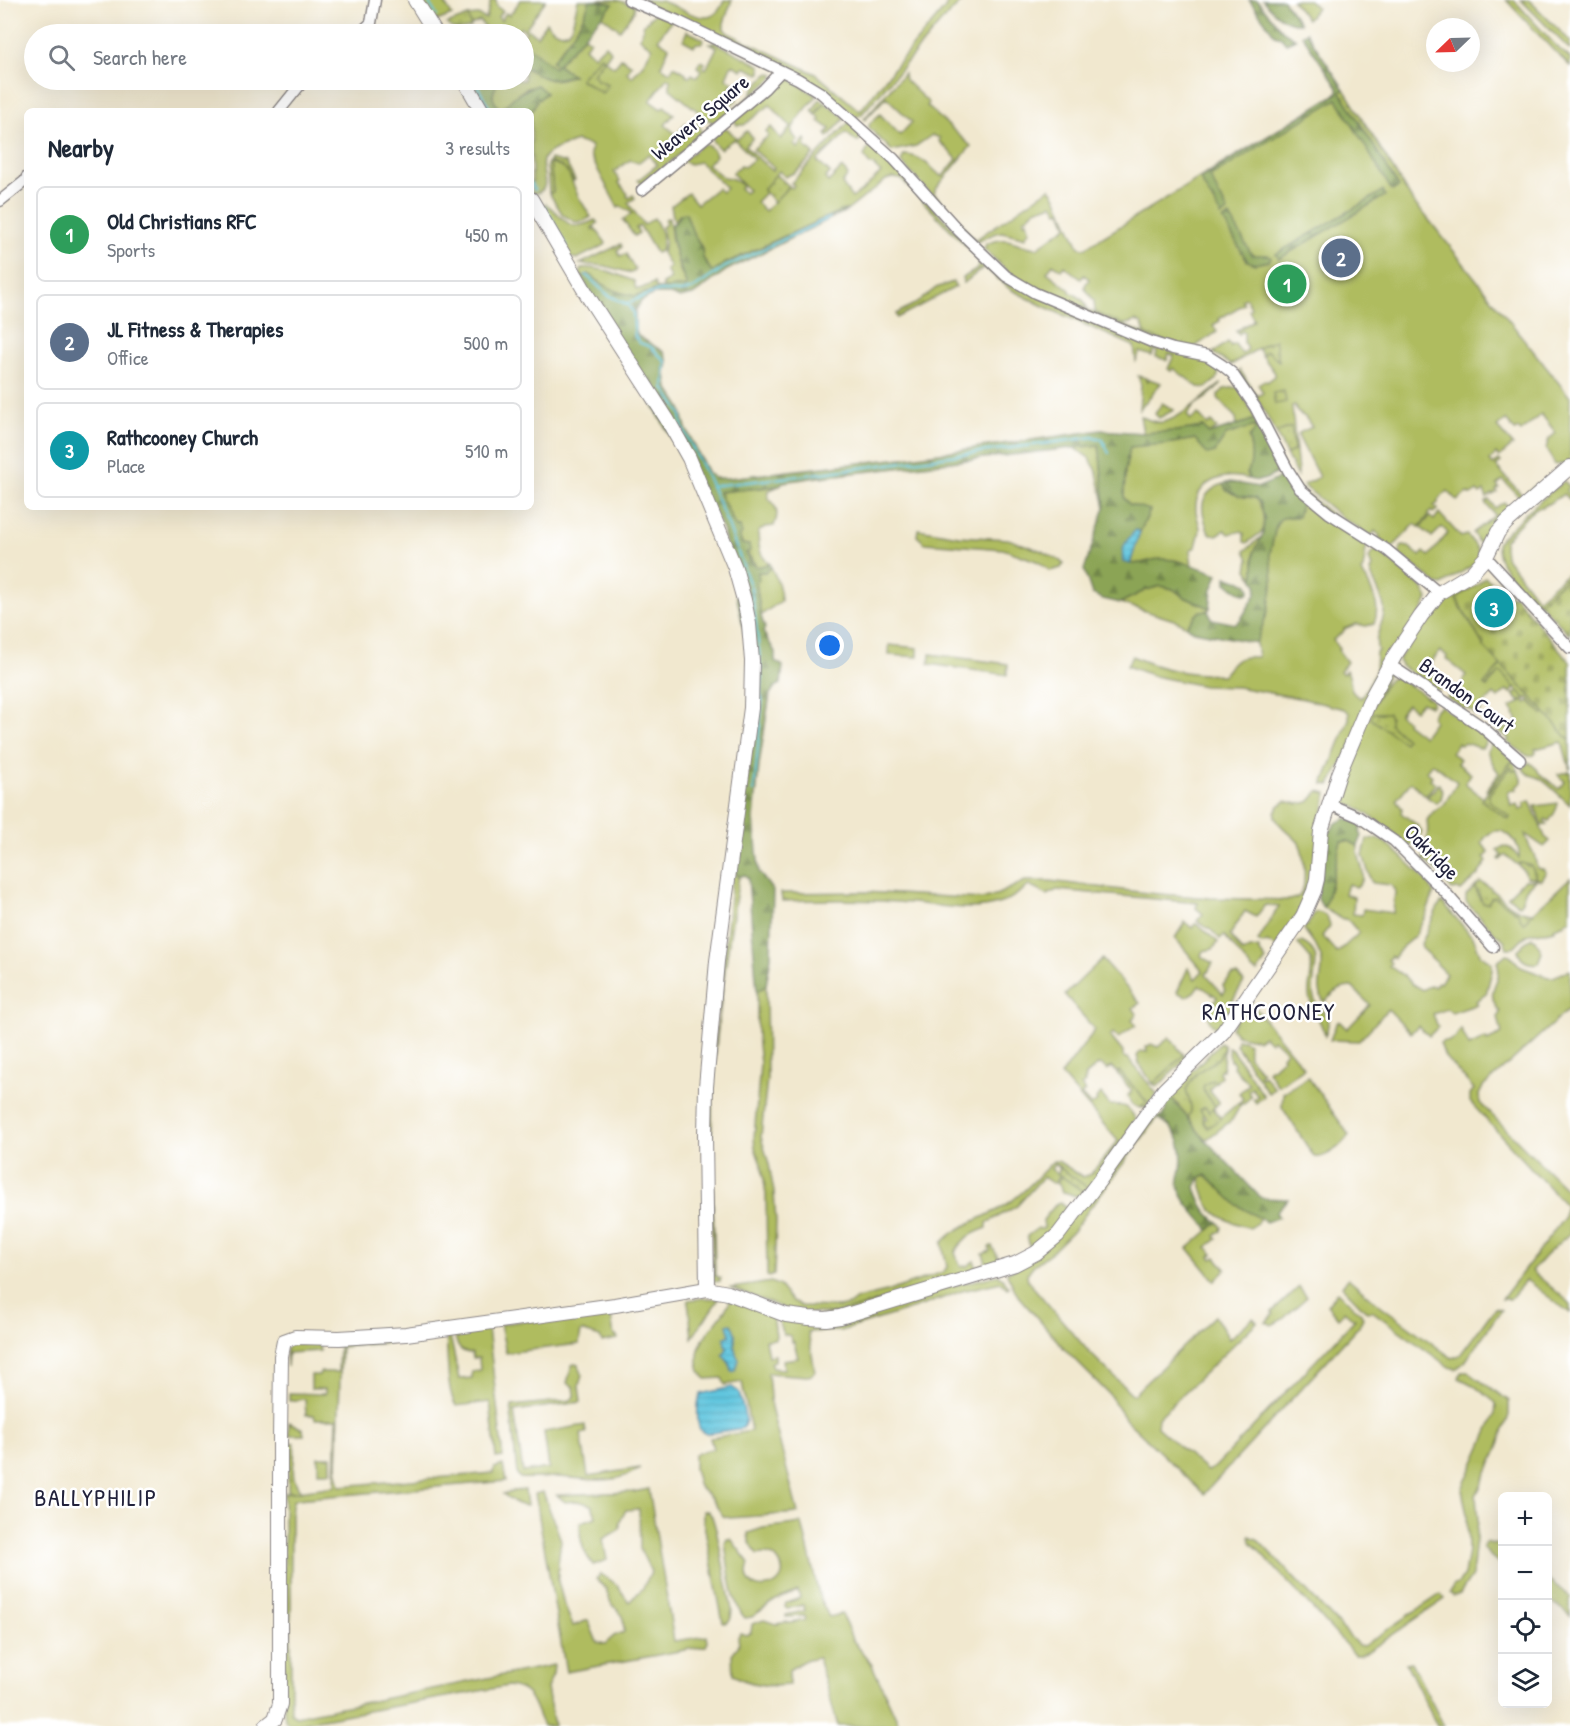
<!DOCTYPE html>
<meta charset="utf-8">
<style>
:root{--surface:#fff;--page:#f6f6f7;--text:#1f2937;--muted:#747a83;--line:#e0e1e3;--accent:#7c3aed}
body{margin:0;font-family:"Patrick Hand",sans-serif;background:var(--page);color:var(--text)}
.controls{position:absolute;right:18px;bottom:18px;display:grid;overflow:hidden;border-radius:9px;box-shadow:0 6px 24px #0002}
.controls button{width:54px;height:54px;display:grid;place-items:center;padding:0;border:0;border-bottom:2px solid var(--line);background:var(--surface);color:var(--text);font:30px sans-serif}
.compass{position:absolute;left:1426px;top:18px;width:54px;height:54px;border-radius:50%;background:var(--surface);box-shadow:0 6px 24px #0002;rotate:247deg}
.you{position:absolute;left:830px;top:646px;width:21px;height:21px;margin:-15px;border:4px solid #fff;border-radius:50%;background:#1a73e8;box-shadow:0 0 0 9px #1a73e833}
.badge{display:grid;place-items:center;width:39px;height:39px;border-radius:50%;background:var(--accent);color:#fff;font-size:20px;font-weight:700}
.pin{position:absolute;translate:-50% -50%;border:3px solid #fff;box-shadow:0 2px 6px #0006}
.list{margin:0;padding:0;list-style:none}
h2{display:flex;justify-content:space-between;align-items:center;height:78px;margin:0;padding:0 24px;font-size:26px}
h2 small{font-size:20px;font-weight:400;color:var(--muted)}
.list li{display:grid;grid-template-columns:39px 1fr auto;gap:18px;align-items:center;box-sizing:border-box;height:96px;margin:0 12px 12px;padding:0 12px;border:2px solid var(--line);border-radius:9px}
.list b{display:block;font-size:22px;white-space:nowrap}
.list p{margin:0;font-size:20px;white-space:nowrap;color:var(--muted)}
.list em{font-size:20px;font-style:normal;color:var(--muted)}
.icon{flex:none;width:33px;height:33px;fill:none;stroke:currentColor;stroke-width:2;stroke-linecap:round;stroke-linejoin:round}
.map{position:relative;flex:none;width:1570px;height:1726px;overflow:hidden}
.search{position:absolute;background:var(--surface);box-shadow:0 6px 24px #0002;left:24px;top:24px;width:510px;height:66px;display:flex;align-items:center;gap:15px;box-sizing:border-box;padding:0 21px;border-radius:33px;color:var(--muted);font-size:22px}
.panel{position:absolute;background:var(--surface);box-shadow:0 6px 24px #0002;left:24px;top:108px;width:510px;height:402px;border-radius:9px}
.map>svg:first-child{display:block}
.grass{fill:#afbc5e;stroke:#686f4c;stroke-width:1.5;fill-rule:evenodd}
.forest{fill:url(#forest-firs);stroke:#566348;stroke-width:1.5}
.cemetery{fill:url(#cemetery-stones);stroke:#686f4c;stroke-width:1.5}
.garden{fill:url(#garden-dots);stroke:#686f4c;stroke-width:1.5}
.water{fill:url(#water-rules);stroke:#42748d;stroke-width:1.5}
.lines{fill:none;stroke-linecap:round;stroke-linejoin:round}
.stream{stroke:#61c6df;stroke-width:2}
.street-casing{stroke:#8a8585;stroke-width:13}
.secondary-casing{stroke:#8a8585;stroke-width:16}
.street{stroke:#fff;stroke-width:10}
.secondary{stroke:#fff;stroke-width:14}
.labels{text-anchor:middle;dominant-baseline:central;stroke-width:5;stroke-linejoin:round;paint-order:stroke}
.street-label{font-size:21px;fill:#22223b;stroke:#fff}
.quarter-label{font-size:24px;letter-spacing:1.5px;fill:#22223b;stroke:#fff}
</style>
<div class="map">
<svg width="1570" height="1726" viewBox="0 0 1570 1726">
<defs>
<pattern id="forest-firs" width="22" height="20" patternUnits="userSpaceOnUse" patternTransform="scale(1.5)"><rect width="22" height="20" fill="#8ba455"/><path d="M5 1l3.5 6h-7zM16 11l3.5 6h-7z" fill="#718548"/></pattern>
<pattern id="cemetery-stones" width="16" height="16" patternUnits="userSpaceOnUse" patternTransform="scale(1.5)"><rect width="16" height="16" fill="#afbc5e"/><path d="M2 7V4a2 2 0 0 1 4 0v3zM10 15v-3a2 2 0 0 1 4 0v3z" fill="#96a153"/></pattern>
<pattern id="garden-dots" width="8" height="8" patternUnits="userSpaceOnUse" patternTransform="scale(1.5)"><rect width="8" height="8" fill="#afbc5e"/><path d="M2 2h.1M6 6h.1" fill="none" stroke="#96a153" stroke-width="1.8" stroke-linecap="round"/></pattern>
<pattern id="water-rules" width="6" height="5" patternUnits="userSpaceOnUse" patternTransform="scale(1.5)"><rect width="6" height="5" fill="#61c6df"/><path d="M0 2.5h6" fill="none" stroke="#54aac0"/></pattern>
</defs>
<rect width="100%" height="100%" fill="#fff"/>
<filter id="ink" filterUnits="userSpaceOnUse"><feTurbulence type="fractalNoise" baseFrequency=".0167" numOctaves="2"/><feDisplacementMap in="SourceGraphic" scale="12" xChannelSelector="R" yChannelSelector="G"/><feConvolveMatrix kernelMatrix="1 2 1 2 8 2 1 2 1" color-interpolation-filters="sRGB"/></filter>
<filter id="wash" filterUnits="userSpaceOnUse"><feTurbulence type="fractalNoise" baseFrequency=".008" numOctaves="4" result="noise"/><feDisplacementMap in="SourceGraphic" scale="24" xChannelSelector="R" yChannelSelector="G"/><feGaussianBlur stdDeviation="1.35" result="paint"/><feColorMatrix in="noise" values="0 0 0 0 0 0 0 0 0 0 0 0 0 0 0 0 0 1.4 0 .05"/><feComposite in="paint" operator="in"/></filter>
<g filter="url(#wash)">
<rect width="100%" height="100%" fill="#f1e8cf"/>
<g class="grass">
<path d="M420 0H443L452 15 434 22Z"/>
<path d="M491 0H496L497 7 503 11 498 17 501 20 506 13 509 15 514 10 520 0H546L526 28 537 36 546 22C552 29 558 36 569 31L572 26 578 0H590C583 24 567 42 552 61L557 65 584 36 590 41 585 47 594 56 605 45 611 51 605 60 614 67 621 58 632 65 627 72 632 77 643 64 652 48 640 38 644 24 655 13 672 20 658 39 669 47 661 66 670 72 674 66 686 73V75L690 77 692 74 697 77 701 70 697 67 700 61 705 63 703 67 706 69 717 47 710 43 715 42 761 66V73L759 74 744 67 742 70 733 65 731 66 726 78 733 82 730 87 736 96 737 100 728 107 731 111 753 94 752 91 766 75 771 73 774 74V77L718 124 710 121 670 89V80L667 78 650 101 661 109 664 106 674 114 665 125 677 135 686 123 689 126 694 123 699 124 702 135 643 185 638 180 657 165 649 154 638 163 630 160 614 172 620 181 619 183 628 194 627 196 629 198 633 195 635 198 628 203 644 225 654 218C661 229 664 238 661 251L656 253 640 226 636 228 639 233 634 236 623 220 632 213 620 206 618 208 590 155 591 146 576 141C567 145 553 148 546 155 534 167 558 191 532 194L531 113 536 102 546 93 537 85 525 89 513 98 501 110C489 98 492 93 499 80H524V67C545 78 547 85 573 75L557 65 553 68 524 43V36L526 32 521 27 515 34H489L480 21 471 25 468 16 478 15 486 19ZM601 56 604 60 593 74 598 80 607 84 606 89 602 93 580 79Z"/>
<path d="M597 0H617L634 5V11L620 30 602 16 613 4Z"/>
<path d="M638 0C645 0 654 0 661 1 685 8 712 34 724 0H732L724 23V29L728 33 816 74 860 111 893 69 945 8 948 0 962 1 945 18 861 115 856 117 820 87Z"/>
<path d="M1292 0H1309L1317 8 1307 19Z"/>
<path d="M1506 0H1514L1557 47 1570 58V66L1553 50Z"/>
<path d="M1521 0H1529L1570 41V50Z"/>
<path d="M687 31 703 39 702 43H697L694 46 683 40Z"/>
<path d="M904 73 905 80 929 103 927 106 971 146 936 189 934 193 975 240 1050 188 1055 195 1079 247 1085 248 1344 89 1413 202 1425 215 1570 397V462L1565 466 1563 464 1555 465 1546 448 1549 439 1556 433 1541 414 1521 432 1518 429 1515 431 1506 420 1497 427 1513 445 1499 457 1496 454 1489 461 1493 465 1499 460 1501 462 1496 466 1523 496 1537 484 1539 488 1524 502 1503 480 1497 485 1499 488 1496 490 1497 492 1493 495 1492 494 1487 498 1484 491 1480 494 1477 491 1471 495 1467 493 1457 501 1448 491 1438 500V503L1434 506 1438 509 1433 513 1431 511 1428 514 1429 516 1419 527 1415 524 1392 548 1378 539 1380 536 1375 531 1371 536 1341 517 1303 485 1319 477 1298 436 1299 433 1312 427 1305 417 1297 412 1295 405 1292 406 1298 473 1297 476 1286 454 1294 451 1291 428 1276 433 1258 400 1239 374 1240 370 1257 396 1263 393 1258 384 1265 380 1267 382 1275 376V373L1262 355 1267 350 1271 352 1267 343 1231 365 1213 353 1228 342 1231 346 1235 344 1242 354 1248 349 1244 343V333L1242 331 1239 334 1236 331 1254 320 1249 310 1251 308 1246 298 1242 300 1244 304 1219 319 1220 321 1213 325 1217 332 1193 348 1177 345 1149 336 1145 333 1142 324 1136 321C1121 329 1109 319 1095 312L1094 301 1084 287 1089 279 1084 275 1081 279 1064 266 1061 270 1053 264 1047 272 1070 290V292C1078 296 1085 299 1087 309L1022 281 1006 270 984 249 986 244C1012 233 1013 246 1037 248L1067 226 1061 211 1058 212 1053 204 1035 210 1027 218H1024V222L1027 221 1030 232 1026 235V238L1002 232 996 233 977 242 974 241 901 162 904 155C922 155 930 167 942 177L957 159 939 141 940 138 932 135 916 146 892 151 869 128V124L880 114 900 135 912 122 886 97 865 120 864 119Z"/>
<path d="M787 77 817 96C812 102 792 124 792 131 792 135 795 137 798 140L794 145 798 148 805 139 807 141 805 146 814 154C805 164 798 172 785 177L779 171 763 190 765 193 756 202 765 211 789 186 792 188 794 185 791 183 849 122 864 136 857 142 846 133 817 161 830 173 825 178 828 182 842 168 848 175 842 184 852 198 863 190 881 173 873 165H870L864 156 869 147H874L878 149 994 271 1209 361 1220 368 1217 379 1206 388 1198 387 1173 368 1171 371 1168 369 1174 355 1169 354 1167 360 1156 357 1157 351 1154 350 1152 356 1140 352 1136 361 1134 346 1045 307 1010 289 984 267 964 283 962 278 976 270 980 263 972 252 901 179 892 178 886 180 848 210 840 211 724 264 712 272 703 258 702 248 692 231 686 213 680 214 674 222 671 206 688 193 697 204 717 188 722 192 726 188 700 162 690 164 682 161 703 144C708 145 715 149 716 156L707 164 724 178C732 177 737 180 742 186L740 188 745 193 748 190 732 173 741 165 744 167 754 159 734 139 720 149 713 142 712 136 722 128 728 129 737 139 747 131 753 138 745 146 772 171 774 168 753 149 768 136 766 131 771 127 781 139 791 127 770 105 744 125H737L733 118 783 78Z"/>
<path d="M820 99 845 118 828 137 826 134 830 129 819 121 820 119 816 115 824 103 815 114 812 111Z"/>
<path d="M550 162 562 166 567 169 578 196 591 217 584 221 575 222 563 215 549 193 553 191Z"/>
<path d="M546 204C568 219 565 234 595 220L598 223 592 228 593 230 595 228 606 243 605 245 577 259 570 257 542 208Z"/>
<path d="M667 218 668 219 669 218 672 241 680 270 687 286 664 289 662 284 671 279 666 270 670 267 662 253 665 242 662 227 666 224 664 220Z"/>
<path d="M621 244 622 247 617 250 620 256 626 254 635 269V271L631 273 605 266 580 264Z"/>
<path d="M582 268C599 266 618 275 634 281L636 289H640L654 283 657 289C650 291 641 296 633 296 617 294 602 284 589 274L581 277 580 274Z"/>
<path d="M953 282 956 287 897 318 896 314 918 302 936 288Z"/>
<path d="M1138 376 1146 378V381H1148L1149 379 1161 383 1139 410 1141 385Z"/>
<path d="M1221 384V385L1206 398 1196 404 1187 415 1191 420 1198 414 1208 425 1211 422 1217 428 1208 435 1203 427 1177 431 1143 433 1140 416C1148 419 1155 424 1163 422 1179 420 1207 394 1221 384Z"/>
<path d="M1238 387 1281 463 1279 465 1259 425 1249 438C1252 452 1253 462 1247 474L1249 479C1226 472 1195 480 1196 509 1196 516 1199 522 1200 528 1200 534 1197 541 1196 547L1190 550 1192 566C1167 554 1154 563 1130 564L1140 532 1150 511 1129 504 1124 498 1125 471 1130 446 1166 444 1195 439 1215 452 1225 435 1259 425 1255 419 1237 426 1236 418 1218 398V395L1224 389Z"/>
<path d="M1162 403 1174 410 1159 418 1155 414Z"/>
<path d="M1099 445 1105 507 1096 469 1089 458 1075 448Z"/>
<path d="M1286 481H1290L1367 543 1363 569 1361 571 1365 578H1366C1373 596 1381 604 1374 624L1366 626 1356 624 1344 629V631L1333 640 1339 649 1338 650 1347 662 1340 671 1343 674 1346 670C1355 682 1345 691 1361 698L1375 672 1376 652 1378 651C1372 634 1386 622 1384 608 1383 597 1373 582 1370 571L1372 567 1369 559 1371 554 1377 550 1421 586 1428 599 1330 785 1323 784 1349 719V713L1344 709 1304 699 1237 687 1204 686 1154 676 1127 666 1132 656C1164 671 1188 674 1223 675 1234 660 1238 655 1258 657L1256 643 1268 611 1273 581 1270 553 1276 526 1279 519 1286 517 1302 501Z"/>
<path d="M1564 481 1570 487 1567 490 1570 494V500L1564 494 1543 507 1536 508 1527 516 1511 533 1505 540 1504 546 1505 556 1537 599 1570 571V575L1536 605C1523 590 1491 562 1498 541L1528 511Z"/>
<path d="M1223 484C1229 496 1242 497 1255 498 1264 508 1264 519 1263 531L1247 543 1244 542V533L1242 531 1229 534 1225 530 1217 535 1211 534C1206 529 1206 524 1204 517 1199 500 1207 490 1223 484Z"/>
<path d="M779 486 768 491V499C778 506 779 515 774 526L765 527 758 532C759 547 758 554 770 564L757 567C748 552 738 547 740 527L736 528 719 492Z"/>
<path d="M1489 500 1495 508 1504 502 1511 510 1485 545 1478 542 1473 533 1495 515 1485 503Z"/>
<path d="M1439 513 1461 537 1467 535 1475 545 1480 554 1476 563 1442 585 1437 584 1399 554 1401 547 1403 546 1409 547 1420 556 1424 552 1429 556 1448 533 1442 527 1432 537 1420 527 1430 517 1434 520Z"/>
<path d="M918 529 959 536 1008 539 1042 551 1064 563 1061 568 1050 571 1039 562 1003 549 925 543 917 536Z"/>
<path d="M1262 536 1254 552V579L1247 570 1249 559 1245 551Z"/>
<path d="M771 567C777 578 781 588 781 601 774 607 767 609 761 616L756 582 758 572H765Z"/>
<path d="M1161 586 1173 589 1184 597 1210 608 1208 611H1200L1186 626 1177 621 1120 603 1146 590Z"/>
<path d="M1462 587 1467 592 1456 599 1485 648 1501 665 1484 685 1487 687 1500 672 1515 688 1511 693 1507 690 1498 698 1494 694 1481 707V711L1476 715 1466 707 1464 709 1447 697C1452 691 1458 689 1463 684V679L1466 675 1446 659 1447 656 1440 651 1428 666V669L1438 678 1437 680 1441 685 1438 691 1401 666 1399 659 1437 599Z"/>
<path d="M889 645 918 648V657L889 655Z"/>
<path d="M930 654 1008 664 1007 675 929 664Z"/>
<path d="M1394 677 1398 678 1432 700V704L1430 706 1422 702 1415 710 1407 704 1399 714 1407 721 1406 723 1423 736 1434 721 1432 717C1433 712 1436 708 1441 706L1488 739 1482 748C1474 749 1468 740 1460 745L1458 743 1451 753 1460 759 1457 763 1471 774 1465 783 1483 798 1482 800 1508 819 1510 817 1489 801V794L1511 767 1514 771 1518 770 1522 782 1516 787 1517 789 1513 790 1512 789 1508 793 1511 806 1518 804 1520 810 1525 808 1524 803 1530 801 1545 837 1550 841 1544 847 1525 834 1529 845 1534 854 1537 868 1543 869 1546 872 1541 880 1535 878V873L1521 863 1516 864 1506 855 1500 860 1499 859 1502 856 1497 850 1504 846 1512 849 1519 858C1522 838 1494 817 1482 843L1489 853 1484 858 1487 861 1478 875 1461 891 1457 889 1452 890 1436 869 1435 870 1423 859C1426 845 1429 834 1427 820L1433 812 1445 803 1457 782 1432 763 1426 771 1432 776 1430 779 1436 783 1426 796 1411 782 1397 799V802L1402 808 1401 813 1416 824 1422 831 1418 844 1407 846 1389 829 1358 808 1346 804 1342 800 1340 789C1348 768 1376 683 1394 677Z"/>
<path d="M1519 692 1526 699 1524 701 1526 703 1530 701 1542 714 1545 712 1570 740V770L1562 742 1535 749 1536 753 1534 755 1528 756 1507 742 1509 739 1494 727 1496 722 1504 728 1518 729 1517 718 1514 715 1515 713 1510 707 1524 701H1519L1513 694Z"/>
<path d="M1493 742 1513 760 1488 791 1486 790 1499 773 1494 766 1487 751Z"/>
<path d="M1529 762 1537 769 1539 773 1559 789 1565 782 1558 774 1570 772V805C1562 798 1547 782 1539 778 1532 775 1528 776 1523 769Z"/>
<path d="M1439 784 1443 791 1441 799 1436 803 1427 797Z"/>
<path d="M1319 791 1327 793 1308 899 1277 947 1267 942 1262 944 1258 941 1279 906 1265 905 1256 917 1245 911 1230 935 1242 952 1250 949 1259 948V951L1266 960 1257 972 1252 970 1224 935 1220 939 1212 931 1197 921 1203 914 1196 908 1198 903 1057 890 1047 895 1029 886C1020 892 1011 900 1001 903 972 913 940 905 910 903 868 899 824 900 782 901L781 893 865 892 982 899 998 894 1025 881H1050L1147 893 1210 898 1290 900C1293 899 1297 898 1299 896 1308 890 1304 851 1299 843 1290 830 1258 817 1286 801L1298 804 1309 802Z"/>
<path d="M1558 803C1557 810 1553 816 1549 821L1546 819 1544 821 1547 824 1542 826 1535 806Z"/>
<path d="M1377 838C1390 843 1428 880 1434 893L1426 915 1415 936 1403 946 1394 958 1391 956 1388 960 1391 963 1389 966 1404 976 1412 984 1422 990 1431 985 1434 987 1438 982 1440 983 1446 974 1436 964 1437 963 1423 950 1421 944 1437 909 1441 903H1443L1474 939 1480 954 1492 963V971L1486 994 1476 1001 1478 1004 1452 1013 1447 1009 1433 1014 1438 1027 1429 1036 1418 1026 1411 1033 1388 1009 1359 1041 1330 1040 1336 1024 1339 1021 1347 1029 1370 1005 1352 987C1338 987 1334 994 1324 1002 1315 987 1323 978 1322 963 1321 950 1310 939 1304 929L1305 926H1307L1315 912C1324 912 1329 918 1330 926L1322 936 1337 953 1359 933 1348 920 1340 918 1323 908 1326 903 1341 841H1349L1358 846C1356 860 1372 878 1356 887L1348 884 1345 894 1354 897 1353 914 1362 915 1363 909 1393 913 1395 891 1391 885 1373 883 1371 881 1363 855 1367 839 1371 840Z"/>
<path d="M733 868 739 877C729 941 719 1006 714 1071 709 1139 714 1208 715 1276L721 1278 720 1281 713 1282 709 1104Z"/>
<path d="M1570 878V921L1565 922V924L1554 928 1555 930C1546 933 1533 931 1526 936 1518 940 1517 949 1507 948L1504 940 1495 933 1466 902V896L1475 887 1480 900 1494 897 1498 899 1518 913 1523 922Z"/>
<path d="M1524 880H1535L1526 889 1520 905 1517 904 1508 896Z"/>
<path d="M1185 922 1192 928 1195 924 1198 925 1218 942 1213 949 1203 951 1201 955 1203 958 1213 963 1206 975 1223 994 1225 991 1223 985 1233 975H1237L1244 982 1231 1003 1236 1008 1220 1030C1201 1022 1210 1009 1217 997L1199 985 1194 992 1186 997 1177 992 1188 968 1195 979 1203 971 1175 938Z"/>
<path d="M1532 938 1536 940 1542 952 1538 963C1529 965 1520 961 1518 951L1524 943Z"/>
<path d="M1301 942C1329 954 1308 978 1314 998 1316 1006 1324 1012 1329 1018L1327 1031 1325 1036C1322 1021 1311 1010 1309 996 1307 984 1315 970 1310 958 1307 953 1302 948 1298 944Z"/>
<path d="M1506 954 1510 955 1521 967 1548 977H1553L1570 970V1008L1483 1087 1479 1095 1480 1103 1570 1193V1233L1545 1256 1532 1271 1570 1303V1313L1526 1280 1510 1299H1502L1564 1218 1565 1205 1470 1102V1094L1474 1089 1445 1057 1440 1043 1444 1041 1447 1042 1455 1038 1461 1029 1469 1046 1486 1038 1487 1041 1502 1034 1498 1017 1500 1012C1481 987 1505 984 1497 962Z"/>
<path d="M1102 959 1140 1003 1133 1008 1137 1014 1132 1019 1136 1025 1118 1038 1113 1033 1110 1036 1123 1052V1056L1125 1058H1128L1157 1094 1147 1108H1141L1146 1101 1119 1071 1117 1073 1112 1067 1107 1070 1101 1064 1098 1066 1097 1065 1085 1077 1086 1079 1084 1081 1085 1083 1081 1086 1085 1091 1081 1095 1091 1106 1097 1101 1096 1099 1101 1094 1110 1105C1127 1105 1129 1106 1137 1122L1089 1189 1055 1164 1051 1169 1060 1175 1055 1183H1052L1043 1177 1017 1206 987 1223V1228C973 1233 961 1239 955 1253L961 1266H967L974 1261 977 1268 976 1272 839 1313H796L731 1288 771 1282 780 1286 792 1302 801 1306 839 1307 849 1305 857 1299 886 1292 943 1272 947 1267 942 1243C956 1226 982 1219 1001 1208 1021 1196 1037 1178 1053 1161H1058L1083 1177 1091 1174 1118 1141 1061 1075 1095 1030 1065 995Z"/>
<path d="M766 985 767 1079 761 1137 769 1164 774 1192 776 1222 774 1275 769 1277 767 1276 766 1195 762 1167 755 1148 754 1138 760 1064 757 1035V992Z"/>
<path d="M1249 1000 1304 1068 1278 1086 1268 1071 1270 1069H1272L1283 1058 1282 1056 1286 1051 1273 1039 1270 1042 1264 1036 1258 1040 1237 1035 1231 1028Z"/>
<path d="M1169 1037 1184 1055 1153 1084 1139 1064 1137 1056 1141 1051 1147 1052 1146 1047 1151 1044 1158 1047Z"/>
<path d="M1237 1039C1254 1042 1247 1045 1249 1057L1262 1072 1259 1075 1261 1077 1264 1075 1275 1089 1268 1093 1236 1045Z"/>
<path d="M1224 1046 1223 1070 1221 1069 1219 1072 1221 1076 1216 1082 1213 1080 1204 1092 1216 1106 1209 1112 1205 1107 1201 1110 1204 1114 1202 1116 1204 1120 1203 1121 1208 1128 1237 1104H1241L1232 1120 1207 1139 1201 1135 1188 1117C1195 1108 1188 1100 1186 1090 1189 1084 1192 1078 1197 1073 1206 1066 1222 1058 1224 1046Z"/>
<path d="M1228 1047 1232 1049 1264 1096 1256 1103 1253 1099 1258 1096 1252 1088 1248 1091 1251 1096 1244 1104 1238 1103 1243 1099 1239 1093 1249 1084 1233 1067 1234 1064 1232 1061H1230Z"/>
<path d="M1308 1077 1349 1135C1342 1145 1327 1159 1314 1157L1282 1107 1283 1093Z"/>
<path d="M1153 1114 1157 1118 1073 1231 1053 1251 1033 1266 1027 1274 1028 1281 1090 1353 1133 1395 1215 1316 1229 1339 1253 1318 1257 1322 1158 1418 1157 1427 1207 1471 1215 1467 1356 1318 1353 1319 1344 1311 1338 1318 1327 1305 1337 1292 1361 1313 1363 1318 1359 1326 1204 1494 1126 1420 1109 1394 1069 1354 1018 1296 1007 1274V1272L1025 1264Z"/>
<path d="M1207 1175 1237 1205 1260 1218 1258 1222 1250 1228C1217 1217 1206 1214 1200 1177Z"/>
<path d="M1061 1176 1084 1192C1077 1201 1071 1192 1062 1192L1060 1186 1057 1183Z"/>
<path d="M1061 1202 1070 1212 1066 1220 1031 1250 1027 1236 1038 1228 1041 1229 1044 1228 1043 1220 1057 1203Z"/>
<path d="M1218 1222 1222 1227 1221 1231 1215 1236 1217 1239 1207 1247 1213 1254 1210 1256 1212 1259 1216 1257 1226 1269 1215 1281 1188 1248Z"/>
<path d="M992 1246 1000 1261 999 1264 984 1269 980 1265 986 1263 983 1254 990 1251 989 1247Z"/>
<path d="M998 1275 1003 1278 1009 1287 1007 1288 1001 1282 962 1291 924 1305 841 1331 808 1332 815 1371 812 1375 807 1376 768 1373 771 1408 798 1513 730 1518 723 1516 711 1498 699 1487 694 1469V1454L713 1449 710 1438 751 1431 742 1382 725 1385 722 1378 706 1379C700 1374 699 1369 698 1362 695 1336 724 1321 731 1298L773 1315 776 1336 775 1339 765 1340 768 1356 775 1355V1361L771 1362 773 1368 784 1369 783 1360 798 1358 794 1342H792L791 1336 783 1334C780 1328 778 1323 779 1317L802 1321ZM730 1335 734 1352 732 1372 730 1364 723 1355 729 1346 728 1338Z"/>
<path d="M1348 1278 1376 1302 1452 1358 1460 1355 1495 1308 1501 1310 1465 1362 1456 1369 1449 1367 1372 1311 1367 1312 1342 1286Z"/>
<path d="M1299 1287 1307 1297 1283 1319 1272 1325 1266 1322 1274 1314 1272 1312Z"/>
<path d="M704 1298 719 1299 692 1338 688 1300Z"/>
<path d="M610 1310 614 1336H617L618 1339 602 1342 600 1337 581 1331 579 1344 506 1353 500 1324Z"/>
<path d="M488 1328 503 1457 496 1458 490 1402 456 1406C446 1390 448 1355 446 1335L408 1341 341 1347 337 1473 340 1486 493 1473 494 1468 503 1465 506 1481 297 1499 293 1501 291 1513V1713L296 1716 554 1665 553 1674 547 1688 554 1726H543C532 1705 534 1689 508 1686L306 1722 296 1726 288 1724 285 1720 284 1711V1493L335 1486 337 1419H315L314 1415H306L305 1399 289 1401V1393L325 1394V1389H311V1375H319L320 1372H338L339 1345H326V1342L450 1335 459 1379 472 1378V1371L480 1370 479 1358H473L472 1353C457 1353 456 1343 454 1330Z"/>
<path d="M292 1342H318L320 1351 288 1353 287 1367 286 1349Z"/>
<path d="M574 1364 579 1365 582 1374 579 1386 581 1402 514 1411 523 1472 549 1468 544 1432 585 1425 586 1433 581 1434 588 1476 640 1468C614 1487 586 1478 557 1477 545 1477 532 1479 520 1478L517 1474 511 1413 512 1406 571 1400 575 1395 574 1387 567 1383 572 1365Z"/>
<path d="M1461 1372H1468L1509 1401V1415L1497 1450 1476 1496 1478 1521 1472 1576 1460 1594 1453 1596 1450 1593 1453 1586 1459 1583 1464 1575 1468 1550 1467 1515 1462 1489 1495 1415 1496 1403 1473 1385 1459 1378Z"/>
<path d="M289 1422 303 1429 304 1435H289Z"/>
<rect x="318" y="1457" width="13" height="15"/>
<path d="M649 1489 674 1641 707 1636 708 1642 706 1646 566 1672 535 1494 543 1492 561 1540 558 1564V1581L564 1604 573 1626 588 1620 597 1642 605 1644 614 1636 624 1632 623 1616 611 1603 606 1589 596 1579 601 1574 617 1585 629 1602 643 1588 651 1572 640 1549 639 1509 626 1510 620 1522V1529L603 1539 607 1560 593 1565C583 1552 578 1538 581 1522L596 1517 592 1505 577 1501 565 1502 557 1495 633 1492Z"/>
<path d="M525 1490 527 1506 517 1504 503 1494 513 1491Z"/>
<path d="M703 1511H708L712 1516 717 1533 732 1610 731 1618 728 1622 723 1623 703 1519Z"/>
<path d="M802 1523 820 1599 829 1617 842 1614 852 1639 872 1665 900 1726H838L818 1658 803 1661 789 1670V1685C771 1687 750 1685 733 1675L732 1654 739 1645 738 1637 740 1633 747 1635 751 1633 752 1624 764 1620 776 1624 786 1622 791 1623 805 1620V1616L786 1617V1615L804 1611 803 1605 787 1609 785 1607 786 1603 800 1598 798 1591 776 1600 752 1617 745 1618C731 1604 728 1563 725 1543L727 1539H731L749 1563C736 1601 797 1590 779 1562 774 1554 765 1553 757 1555L749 1541 748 1533 763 1528Z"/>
<path d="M1250 1536 1257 1539 1358 1645 1363 1646 1441 1594 1445 1599 1370 1650 1360 1655H1355L1251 1542Z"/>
<path d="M1485 1542 1498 1545 1502 1548V1566L1488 1554 1483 1547Z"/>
<path d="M1548 1579 1570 1597V1616L1548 1598Z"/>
<path d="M1411 1662 1444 1726H1437L1406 1663Z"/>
</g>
<g class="forest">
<path d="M590 0 613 4 557 65 573 75C544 83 548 79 524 67V43L554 68 556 65 552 61C567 41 583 24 590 0Z"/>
<path d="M1249 0H1257L1283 31 1296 39 1286 43 1281 37 1275 35Z"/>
<path d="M1263 0H1283L1300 23C1284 24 1273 12 1263 0Z"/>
<path d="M1306 32 1344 89 1341 92 1399 187 1392 191 1337 99 1210 177 1228 212 1221 216 1200 179 1338 93V88L1302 35Z"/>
<path d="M474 80H499C492 93 489 98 501 110 506 106 508 102 513 98 520 92 529 88 537 85L546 93 536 102 531 113V111H489L471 81Z"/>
<path d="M1383 191 1385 196 1279 259 1276 254Z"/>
<path d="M848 210 727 270 693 295 680 298 670 294H654L641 301 635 311V329L638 336 664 352 668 361 666 374 668 388 681 408 686 428 708 473 715 478H728L910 457 1101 430 1143 433 1177 431 1203 427 1209 434 1256 419 1279 465 1277 467V473C1267 479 1260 483 1249 479L1247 474C1253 462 1252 452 1249 438L1258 425 1226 435 1215 452 1207 454 1195 439 1166 444 1130 447 1125 471 1124 498 1129 504 1150 510 1140 532 1136 530 1123 561C1137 568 1147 559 1161 559 1181 559 1199 568 1218 574L1212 590 1210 608 1184 597 1173 589 1161 586 1146 590 1120 603 1103 599 1092 594 1084 570 1105 507 1099 445 811 478 783 482 779 486 719 492 736 527H740L742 534 739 537 742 544 749 545 750 551 746 553C748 558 753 562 757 567L770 564 771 567 765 572H758L759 580 756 582 761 616 765 628 763 632 775 652V661L783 666 781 684 775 687 770 694 759 765 754 819 759 872 773 891 771 957 766 985 757 992 748 878 744 875 739 877 733 868 756 689 723 530 581 277 589 274 600 283 618 292 635 296 657 289 687 286C679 265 672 247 671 224H674L681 214 686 213 692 231 702 248 703 258 712 272 724 264 840 211Z"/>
<path d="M1230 216 1252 255H1268L1271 257 1269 261 1255 264 1247 261 1223 220Z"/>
<path d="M1280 478 1286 481 1302 501 1298 517H1286L1280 519 1276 526 1270 553 1273 581 1268 611 1256 643 1194 631 1186 626 1200 611H1208L1212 619 1236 624 1241 619 1256 594 1257 585 1254 579V552L1263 534 1264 517 1260 503 1255 498 1239 496 1226 490 1223 484 1230 482 1259 487Z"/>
<path d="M1226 576 1248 584 1250 590 1248 594H1243L1226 583Z"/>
<path d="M1347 818 1362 825 1360 832 1362 836 1358 846 1349 841H1341L1326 903 1323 908 1318 899V892L1329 833 1336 823Z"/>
<path d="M1169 1094 1201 1135 1261 1198 1288 1199 1276 1213 1279 1217 1266 1222 1237 1205 1206 1175 1200 1177 1195 1187C1199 1202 1205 1214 1218 1222L1209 1230C1199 1217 1184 1204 1179 1188 1177 1180 1180 1176 1181 1169 1184 1147 1178 1127 1157 1118L1164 1115 1166 1109 1163 1101Z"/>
</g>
<g class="cemetery">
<path d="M1570 575V635L1539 603Z"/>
<path d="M1485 577 1511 597 1514 595 1570 662V740L1485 648 1456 598 1478 584Z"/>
</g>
<g class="garden">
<path d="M468 16 471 27C462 30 454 32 447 24Z"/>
<path d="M601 56 604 59 593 74 598 80 607 84 606 89 602 93 580 79Z"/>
<path d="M550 159 566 163 575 180 573 181C564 165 565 169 550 162L553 192 549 193 547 165Z"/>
<path d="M776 174 789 186 774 202 763 190Z"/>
<path d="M1275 340 1279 361C1274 358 1272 353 1267 351L1262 355 1258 348Z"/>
<path d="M1284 391 1286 402 1275 404 1273 393Z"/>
<path d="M1291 427 1294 451 1286 454 1276 433Z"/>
<path d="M1501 665 1545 712 1543 715 1528 698 1526 699 1500 672 1486 687 1484 685Z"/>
<path d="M1373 713H1388L1390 717V724L1406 739 1404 742 1371 719Z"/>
<path d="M1513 760 1518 770 1513 771 1511 767 1489 794V801L1510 817 1508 819 1481 800Z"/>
<path d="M1521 863 1531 866 1535 873V878L1526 877 1525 872 1518 865Z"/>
<path d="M1480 882C1488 884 1490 889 1496 893 1507 903 1518 913 1533 913L1523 923 1518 913 1495 897 1491 898 1488 903H1483L1475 887Z"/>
<path d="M1220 1043 1224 1046C1221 1062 1208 1064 1197 1073 1192 1078 1189 1084 1186 1090 1188 1100 1195 1108 1188 1117L1169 1094Z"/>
<path d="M1184 1055 1187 1058 1157 1087 1153 1084Z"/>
<path d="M1119 1071 1147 1102 1141 1108C1133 1107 1129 1103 1128 1095L1132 1091 1117 1073Z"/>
<path d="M1213 1080 1216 1082 1211 1087 1210 1091 1219 1103 1215 1106 1203 1089 1204 1085Z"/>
<path d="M1205 1107 1209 1112 1213 1108 1221 1118 1208 1128 1203 1121 1206 1118 1200 1110Z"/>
<path d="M1054 1164H1055L1088 1188 1084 1192 1057 1173 1060 1169Z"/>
<path d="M289 1442 294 1443C297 1462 287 1474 301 1491L288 1492Z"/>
</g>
<g class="water">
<path d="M1136 530 1140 532 1130 564 1123 561C1121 547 1127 539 1136 530Z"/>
<path d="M731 1324C740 1336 730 1346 739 1360L735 1371 732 1372 730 1364 723 1355 728 1347 725 1345 724 1338 730 1335 727 1325Z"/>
<path d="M732 1387 739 1392 746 1420 743 1428 706 1434C705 1433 703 1432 701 1431 696 1425 697 1400 701 1394Z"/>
</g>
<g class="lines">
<g class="stream">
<path d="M427 0 437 16"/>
<path d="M474 80 491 111"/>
<path d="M531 183 535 190"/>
<path d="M545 207 567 246"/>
<path d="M586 275 608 295 628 305 633 312 635 337 640 343 651 347 666 362 664 388 681 414 682 427 707 476 728 525 751 588 757 632 762 683 760 692 762 701 754 791"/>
<path d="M628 304 632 301 650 294 660 291 681 292 693 289 725 267 829 218"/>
<path d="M711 486 791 477 1094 437 1102 439 1109 453"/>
</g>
</g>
</g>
<g filter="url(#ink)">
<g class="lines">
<g class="street-casing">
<g id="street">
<path d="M629 0 678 21 798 79 821 93 894 159 959 231 1006 276 1035 293 1154 343 1173 349 1208 356 1222 365 1232 373 1255 407 1288 470 1300 489 1329 513 1387 550 1439 593"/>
<path d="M359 34 371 23 375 0"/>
<path d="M279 111 304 80"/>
<path d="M642 190 764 89 781 71"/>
<path d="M0 201 25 181 27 177"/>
<path d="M1486 557 1570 648"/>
<path d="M1390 665 1481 726 1520 760"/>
<path d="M1329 804 1359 817 1394 841 1445 892 1493 947"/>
</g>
</g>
<g class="secondary-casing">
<g id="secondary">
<path d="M415 0 436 34"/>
<path d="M464 80 482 111"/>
<path d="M531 199 589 298 667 419 689 458 735 568 744 600 749 624 752 661 751 708 717 961 706 1087 705 1135 707 1289"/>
<path d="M266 1726 275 1719 280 1704V1439L281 1356 284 1341 295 1337 339 1338 406 1334 615 1305 707 1289 728 1293 786 1315 809 1318 826 1319 840 1317 1015 1264 1036 1253 1058 1235 1099 1181 1164 1090 1223 1032 1303 916 1314 891 1317 879 1321 831 1339 774 1369 702 1395 655 1421 616 1439 593 1472 573 1477 567 1486 557 1498 532 1507 522 1570 467"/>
</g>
</g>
<use href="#street" class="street"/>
<use href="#secondary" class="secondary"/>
</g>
</g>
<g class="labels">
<g class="street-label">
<text transform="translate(700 117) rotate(-40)">Weavers Square</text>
<text transform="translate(1467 695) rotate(36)">Brandon Court</text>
<text transform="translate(1432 852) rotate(45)">Oakridge</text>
</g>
<g class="quarter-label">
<text x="1269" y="1011">RATHCOONEY</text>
<text x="96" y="1497">BALLYPHILIP</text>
</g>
</g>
</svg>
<div class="controls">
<button>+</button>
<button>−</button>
<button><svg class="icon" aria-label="locate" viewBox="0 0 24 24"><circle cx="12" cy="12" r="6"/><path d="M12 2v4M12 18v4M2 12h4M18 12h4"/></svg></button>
<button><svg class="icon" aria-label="layers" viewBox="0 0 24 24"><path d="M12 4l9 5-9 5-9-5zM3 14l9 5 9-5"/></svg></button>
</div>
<svg class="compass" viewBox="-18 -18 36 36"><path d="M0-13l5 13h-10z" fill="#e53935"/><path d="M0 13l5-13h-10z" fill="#747a83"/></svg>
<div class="you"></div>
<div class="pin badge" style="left:1287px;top:284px;background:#2e9e5b">1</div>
<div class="pin badge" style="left:1341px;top:258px;background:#5c6f8a">2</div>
<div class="pin badge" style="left:1494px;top:608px;background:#0f9aa8">3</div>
<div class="search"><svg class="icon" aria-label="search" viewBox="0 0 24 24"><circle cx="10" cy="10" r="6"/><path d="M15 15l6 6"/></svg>Search here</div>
<section class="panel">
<h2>Nearby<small>3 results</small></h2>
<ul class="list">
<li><span class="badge" style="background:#2e9e5b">1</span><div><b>Old Christians RFC</b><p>Sports</p></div><em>450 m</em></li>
<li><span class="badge" style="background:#5c6f8a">2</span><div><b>JL Fitness &amp; Therapies</b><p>Office</p></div><em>500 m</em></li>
<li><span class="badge" style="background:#0f9aa8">3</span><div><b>Rathcooney Church</b><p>Place</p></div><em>510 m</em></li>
</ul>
</section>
</div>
